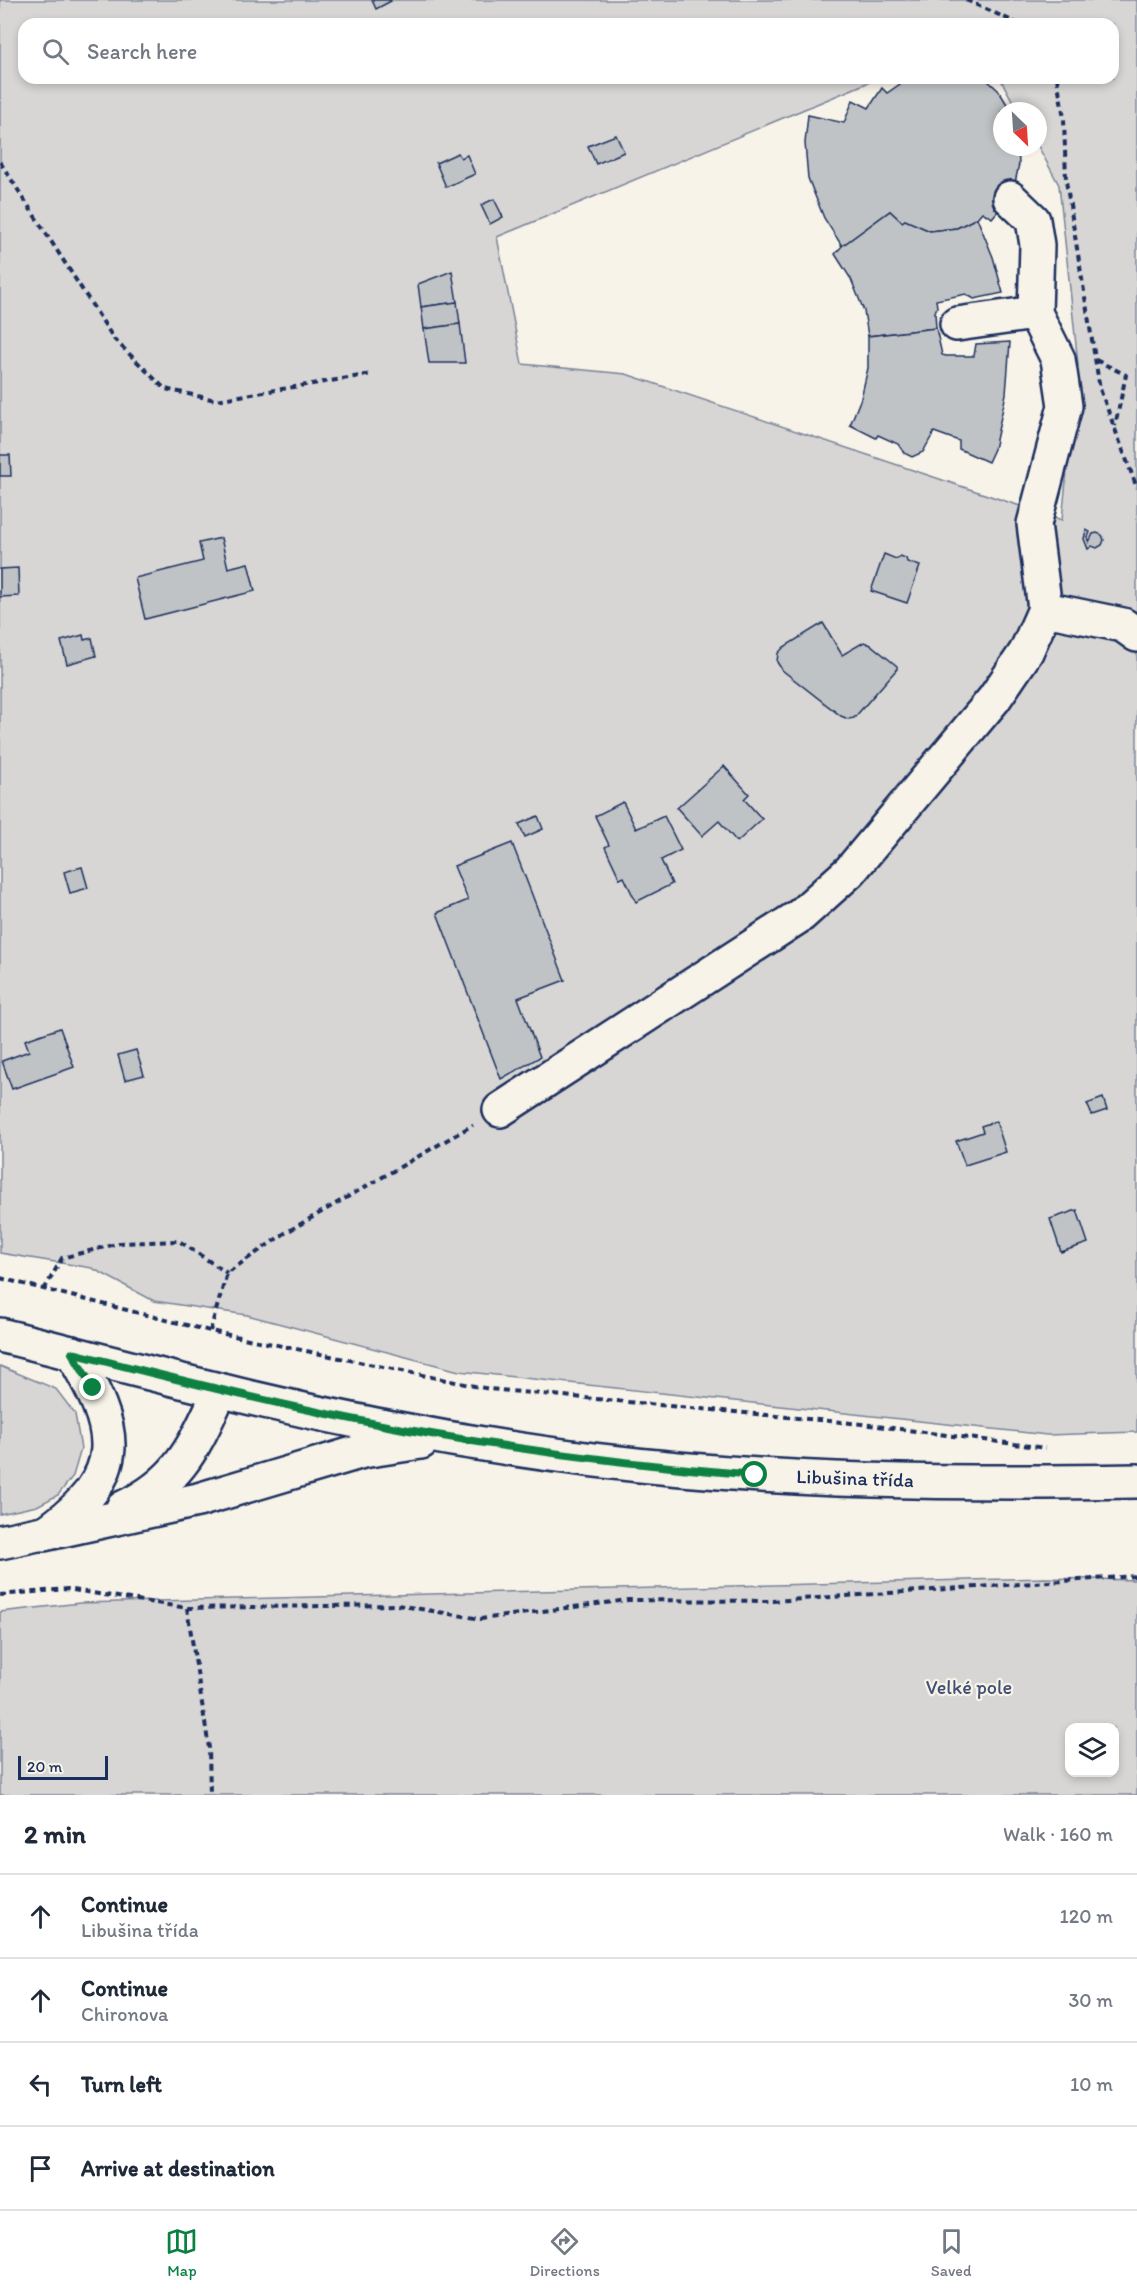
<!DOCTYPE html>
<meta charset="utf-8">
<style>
:root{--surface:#fff;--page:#f2f2f3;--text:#1f2937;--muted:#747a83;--line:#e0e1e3;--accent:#0b8043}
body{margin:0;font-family:Itim,sans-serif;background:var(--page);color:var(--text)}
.controls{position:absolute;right:18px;bottom:18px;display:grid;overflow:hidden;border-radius:12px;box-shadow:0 3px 9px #0003}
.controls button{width:54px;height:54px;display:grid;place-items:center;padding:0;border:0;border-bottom:2px solid var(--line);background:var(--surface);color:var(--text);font:30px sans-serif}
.compass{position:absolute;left:993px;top:102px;width:54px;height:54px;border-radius:50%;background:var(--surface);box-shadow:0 3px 9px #0003;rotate:155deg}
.scale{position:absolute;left:18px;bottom:15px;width:90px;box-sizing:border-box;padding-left:6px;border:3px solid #1b2f5e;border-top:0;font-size:16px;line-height:21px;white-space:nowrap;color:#1b2f5e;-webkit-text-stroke:4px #f7f3e8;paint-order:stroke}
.stop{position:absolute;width:18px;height:18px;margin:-14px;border:4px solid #0b8043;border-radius:50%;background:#fff}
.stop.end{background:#0b8043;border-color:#fff;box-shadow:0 2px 6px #0008}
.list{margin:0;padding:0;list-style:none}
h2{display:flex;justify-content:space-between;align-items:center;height:78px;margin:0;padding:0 24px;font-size:26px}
h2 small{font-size:20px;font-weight:400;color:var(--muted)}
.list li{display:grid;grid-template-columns:39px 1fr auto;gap:18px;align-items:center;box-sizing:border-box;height:84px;padding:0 24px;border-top:2px solid var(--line)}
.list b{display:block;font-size:22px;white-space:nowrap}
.list p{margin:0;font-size:20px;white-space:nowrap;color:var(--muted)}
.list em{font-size:20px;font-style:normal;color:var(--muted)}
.icon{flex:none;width:33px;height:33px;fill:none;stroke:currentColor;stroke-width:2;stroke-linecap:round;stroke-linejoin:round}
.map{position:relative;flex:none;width:1137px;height:1795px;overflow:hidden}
.search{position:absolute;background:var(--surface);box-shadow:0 3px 9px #0003;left:18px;right:18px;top:18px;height:66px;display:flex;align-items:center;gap:15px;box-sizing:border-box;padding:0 21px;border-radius:18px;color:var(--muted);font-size:22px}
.sheet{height:414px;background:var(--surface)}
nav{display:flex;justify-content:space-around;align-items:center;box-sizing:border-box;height:84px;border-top:2px solid var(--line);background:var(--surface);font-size:16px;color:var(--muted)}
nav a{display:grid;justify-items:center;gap:3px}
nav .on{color:var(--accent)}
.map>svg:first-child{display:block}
.green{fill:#d7d6d4;stroke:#798299;stroke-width:1.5;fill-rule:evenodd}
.building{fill:#c0c3c5;stroke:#1b2f5e;stroke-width:1.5}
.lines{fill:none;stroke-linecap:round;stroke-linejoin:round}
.minor-casing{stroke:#1b2f5e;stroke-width:38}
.path{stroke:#1b2f5e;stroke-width:4;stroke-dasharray:6 4.5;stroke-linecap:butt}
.minor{stroke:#f7f3e8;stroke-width:33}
.route{stroke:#0b8043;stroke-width:8}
.labels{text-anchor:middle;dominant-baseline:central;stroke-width:4.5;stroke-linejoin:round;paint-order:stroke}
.street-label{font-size:20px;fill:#1b2f5e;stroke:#f7f3e8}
.park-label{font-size:20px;fill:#415076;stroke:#f7f3e8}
</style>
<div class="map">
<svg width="1137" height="1795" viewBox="0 0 1137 1795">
<rect width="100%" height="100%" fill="#f7f3e8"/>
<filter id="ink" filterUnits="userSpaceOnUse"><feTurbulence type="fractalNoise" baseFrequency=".0167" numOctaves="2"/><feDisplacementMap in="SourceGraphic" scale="12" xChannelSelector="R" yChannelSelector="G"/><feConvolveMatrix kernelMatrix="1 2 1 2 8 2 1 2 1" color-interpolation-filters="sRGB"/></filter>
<g filter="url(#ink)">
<g class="green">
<path d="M0 0H1137V1432L1047 1435 459 1371 247 1315 154 1301 92 1268 0 1253ZM24 24H1113V78H1000L1018 111H1038V146L1059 185 1078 364 1062 520 626 374 522 364 497 237 879 78H24Z"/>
<path d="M0 1366 56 1389 75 1414 81 1449 73 1476 58 1495 37 1506 0 1514Z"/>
<path d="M1044 1578 1137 1580V1795H0V1612L80 1603ZM1070 1728H1114V1772H1070Z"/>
</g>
<g class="building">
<path d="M372 0H390L391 1 376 9Z"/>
<path d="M897 78H985L999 91 1011 111H1002V147H1018L1019 164 1015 183 1009 198 992 218 982 212 977 218 957 228 930 231 905 220 902 222 890 211 842 246 824 218 808 178 805 143 808 115 844 123 853 100 869 108 882 88 887 93 900 84Z"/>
<path d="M616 135 624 152 596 164 588 146Z"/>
<path d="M458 153 461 158 467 155 475 174 446 187 436 163Z"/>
<path d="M494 199 503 217 490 224 481 205Z"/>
<path d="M890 211 902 222 905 220 930 231 957 228 977 218 993 257 1003 293 974 299 966 294 936 300 937 307 935 312 936 328 868 336 864 311 851 279 835 254 842 246Z"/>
<path d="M452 271 457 302 421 307 418 284Z"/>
<path d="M457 302 460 324 424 329 421 307Z"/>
<path d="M460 324 465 363H429L424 329Z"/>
<path d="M936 328 942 355 946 356H974L976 344 1010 342 1006 394 994 449 988 462 959 449V441L934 432 923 452 912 457 904 453 898 444 878 435 876 438 850 425 861 398 868 368V336Z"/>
<path d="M0 455H10L11 476H0Z"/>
<path d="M1086 530 1090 532 1088 537 1089 542 1093 534 1097 533 1102 535 1104 540 1102 545 1097 548 1092 546 1088 549 1084 539Z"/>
<path d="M221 538 228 568 248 563 255 591 145 619 135 578 203 561 199 543Z"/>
<path d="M884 554 896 559 900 556 906 558 907 562 920 566 907 603 871 591Z"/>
<path d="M18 568 19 596 0 597V569Z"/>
<path d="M823 623 842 655 864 642 871 645 897 666V669L854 718 848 719 841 716 782 670 777 662 778 653 784 647Z"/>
<path d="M83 635 84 640 92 638 96 656 67 664 61 641Z"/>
<path d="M724 766 749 794 744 799 762 819 737 842 719 821 702 836 677 808Z"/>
<path d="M623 802 636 829 664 816 681 850 661 860 672 884 636 902 624 877 620 879 605 847 609 845 595 816Z"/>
<path d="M538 816 543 829 525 837 519 824Z"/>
<path d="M512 843 565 980 518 998 540 1057 501 1079 437 913 468 900 454 866Z"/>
<path d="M82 867 88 888 70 893 64 872Z"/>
<path d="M60 1028 74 1067 12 1089 2 1061 29 1051 25 1040Z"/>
<path d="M136 1050 144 1075 125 1080 118 1055Z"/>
<path d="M1103 1098 1107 1110 1092 1115 1087 1104Z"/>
<path d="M996 1121 1006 1152 965 1165 956 1141 983 1132 981 1126Z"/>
<path d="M1077 1210 1088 1243 1061 1252 1050 1219Z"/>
</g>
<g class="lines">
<g class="minor-casing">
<g id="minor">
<path d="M1010 198 1033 220 1037 245 1035 313 1058 359 1065 406 1034 524 1045 609 1123 625 1137 635"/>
<path d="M957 324 1035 313"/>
<path d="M500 1110 801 915 850 871 994 699 1026 652 1045 609"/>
<path d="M0 1335C73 1353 146 1373 219 1390 342 1421 468 1444 594 1460 774 1482 956 1484 1137 1481"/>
<path d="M123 1508C181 1481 194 1446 220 1391"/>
<path d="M47 1532C129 1473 119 1431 72 1353"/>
<path d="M44 1534 198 1500 363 1451 421 1442"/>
<path d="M0 1542 66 1528"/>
</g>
</g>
<g class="path">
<path d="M966 0 1019 24"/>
<path d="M1057 78 1064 118 1066 181 1100 389 1137 488"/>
<path d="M0 162 114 339 165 389 216 400 372 374"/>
<path d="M1096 360 1126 375 1115 426"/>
<path d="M0 1278 210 1331 489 1389 862 1424 1045 1448"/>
<path d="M44 1290 62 1258 120 1243 179 1241 227 1273"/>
<path d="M210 1331 227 1273 285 1233 473 1125"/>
<path d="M0 1595 67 1589 187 1608 397 1605 481 1619 628 1600 773 1601 1137 1576"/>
<path d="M187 1608 209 1748 210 1795"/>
</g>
<use href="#minor" class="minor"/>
</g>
</g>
<g class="lines" filter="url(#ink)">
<path class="route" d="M93 1388 72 1353C191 1383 310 1413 431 1434 539 1453 646 1466 755 1475"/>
</g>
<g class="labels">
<g class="street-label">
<text transform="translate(855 1478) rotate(2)">Libušina třída</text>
</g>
<g class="park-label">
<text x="969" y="1687">Velké pole</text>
</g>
</g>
</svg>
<div class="controls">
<button><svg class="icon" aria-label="layers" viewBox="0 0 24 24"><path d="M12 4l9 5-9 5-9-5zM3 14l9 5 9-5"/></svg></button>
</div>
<svg class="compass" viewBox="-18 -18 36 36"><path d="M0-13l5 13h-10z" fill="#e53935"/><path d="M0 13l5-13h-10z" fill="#747a83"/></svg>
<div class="scale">20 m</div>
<div class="stop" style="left:755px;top:1475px"></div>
<div class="stop end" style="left:93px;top:1388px"></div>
<div class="search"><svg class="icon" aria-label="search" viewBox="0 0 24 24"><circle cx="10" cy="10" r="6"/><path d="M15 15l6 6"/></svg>Search here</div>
</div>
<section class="sheet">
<h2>2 min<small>Walk · 160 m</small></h2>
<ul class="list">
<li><svg class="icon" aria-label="ahead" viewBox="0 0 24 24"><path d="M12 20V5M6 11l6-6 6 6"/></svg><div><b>Continue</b><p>Libušina třída</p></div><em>120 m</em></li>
<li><svg class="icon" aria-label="ahead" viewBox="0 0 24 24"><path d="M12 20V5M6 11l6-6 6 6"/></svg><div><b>Continue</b><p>Chironova</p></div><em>30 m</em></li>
<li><svg class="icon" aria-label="left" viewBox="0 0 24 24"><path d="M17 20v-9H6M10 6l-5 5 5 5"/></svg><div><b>Turn left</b></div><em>10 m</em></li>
<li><svg class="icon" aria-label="arrive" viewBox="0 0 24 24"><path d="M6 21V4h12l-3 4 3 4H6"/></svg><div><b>Arrive at destination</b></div></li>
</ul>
</section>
<nav>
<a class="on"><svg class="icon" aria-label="map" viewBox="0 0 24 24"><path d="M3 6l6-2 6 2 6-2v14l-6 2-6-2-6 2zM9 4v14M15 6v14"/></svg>Map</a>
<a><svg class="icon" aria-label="directions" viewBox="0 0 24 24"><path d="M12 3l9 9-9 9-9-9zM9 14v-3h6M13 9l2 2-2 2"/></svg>Directions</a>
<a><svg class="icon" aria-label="saved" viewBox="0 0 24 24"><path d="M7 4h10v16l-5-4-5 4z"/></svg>Saved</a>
</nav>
